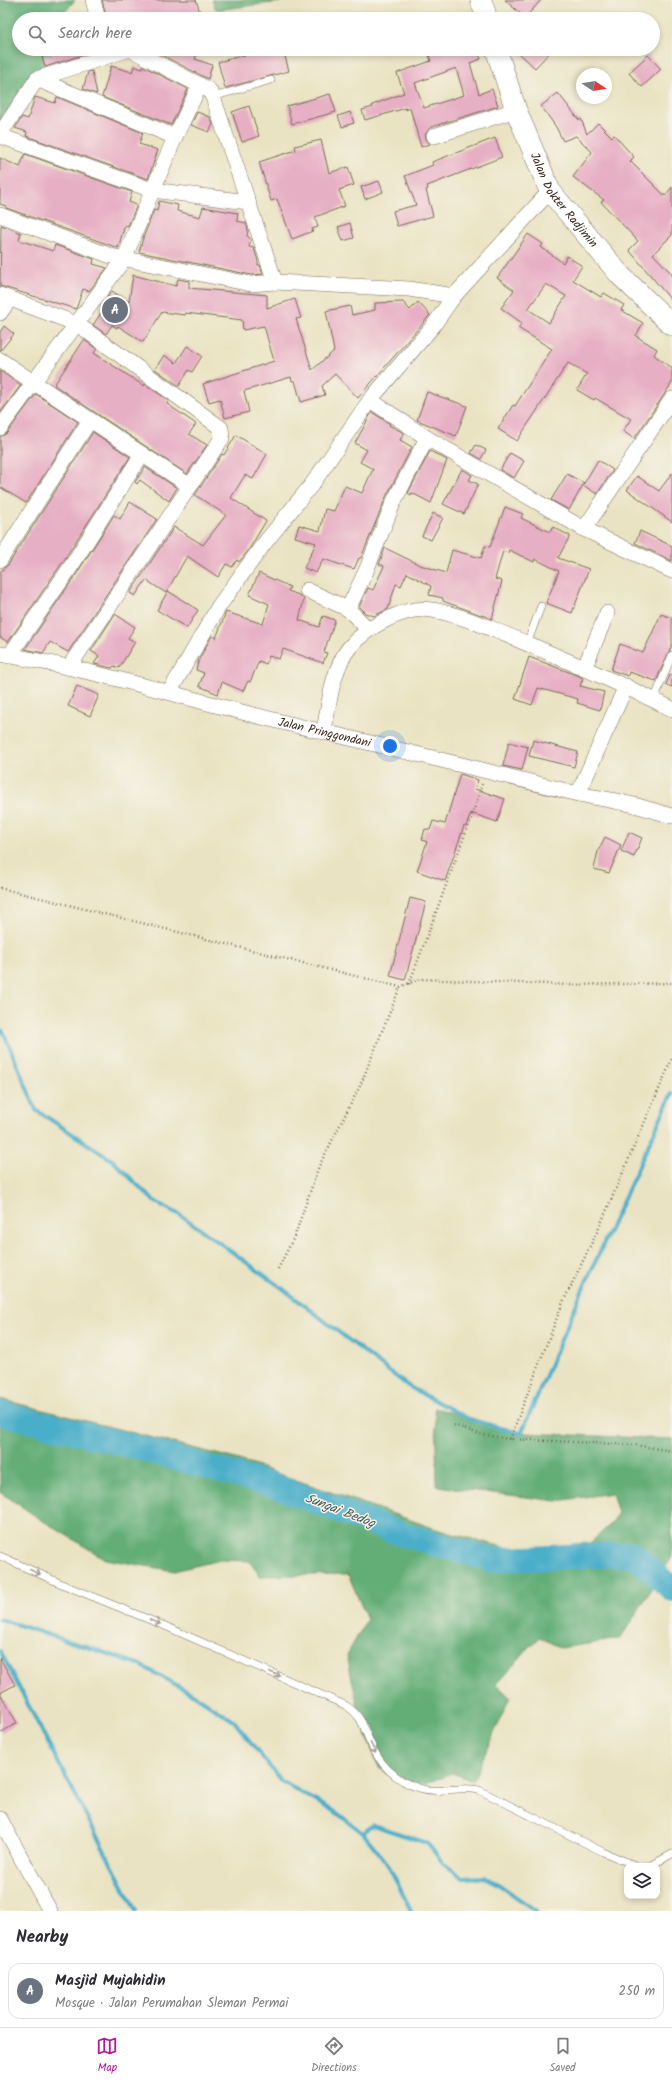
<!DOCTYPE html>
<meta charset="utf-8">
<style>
:root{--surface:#fff;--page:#f2f2f3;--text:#2b2b33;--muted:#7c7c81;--line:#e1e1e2;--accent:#b5179e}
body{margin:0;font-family:Kalam,sans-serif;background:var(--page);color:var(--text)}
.controls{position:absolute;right:12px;bottom:12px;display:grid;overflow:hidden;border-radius:8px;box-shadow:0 2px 6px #0003}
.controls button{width:36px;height:36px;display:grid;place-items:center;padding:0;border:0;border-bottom:1px solid var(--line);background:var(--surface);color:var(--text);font:20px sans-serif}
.compass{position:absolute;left:576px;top:68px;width:36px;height:36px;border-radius:50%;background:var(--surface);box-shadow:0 2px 6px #0003;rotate:102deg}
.you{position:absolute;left:390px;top:746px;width:14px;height:14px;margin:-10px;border:3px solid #fff;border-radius:50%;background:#1a73e8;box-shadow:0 0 0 6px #1a73e833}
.badge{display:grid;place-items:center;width:26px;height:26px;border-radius:50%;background:var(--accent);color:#fff;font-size:13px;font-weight:700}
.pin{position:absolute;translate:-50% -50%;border:2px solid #fff;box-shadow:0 1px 4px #0006}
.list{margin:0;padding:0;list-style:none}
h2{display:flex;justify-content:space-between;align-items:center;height:52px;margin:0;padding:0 16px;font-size:17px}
h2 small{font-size:13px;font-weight:400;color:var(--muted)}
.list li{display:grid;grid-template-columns:26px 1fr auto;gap:12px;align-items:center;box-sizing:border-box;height:56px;margin:0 8px 8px;padding:0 8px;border:1px solid var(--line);border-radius:12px}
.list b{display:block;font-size:15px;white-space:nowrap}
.list p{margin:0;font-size:13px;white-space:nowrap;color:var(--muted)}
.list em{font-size:13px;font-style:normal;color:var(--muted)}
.icon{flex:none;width:22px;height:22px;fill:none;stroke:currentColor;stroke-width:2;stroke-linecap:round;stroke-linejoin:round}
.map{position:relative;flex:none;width:672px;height:1911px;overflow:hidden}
.search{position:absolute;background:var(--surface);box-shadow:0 2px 6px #0003;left:12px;right:12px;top:12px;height:44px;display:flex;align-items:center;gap:10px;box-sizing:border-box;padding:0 14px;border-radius:22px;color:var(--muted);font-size:15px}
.sheet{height:116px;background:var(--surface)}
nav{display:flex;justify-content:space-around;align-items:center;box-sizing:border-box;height:56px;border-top:1px solid var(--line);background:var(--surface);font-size:11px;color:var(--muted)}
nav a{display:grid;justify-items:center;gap:2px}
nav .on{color:var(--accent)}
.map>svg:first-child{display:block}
.forest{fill:#63ae77;stroke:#4f6c4a}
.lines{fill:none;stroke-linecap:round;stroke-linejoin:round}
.stream{stroke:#4aaec9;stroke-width:4}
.river{stroke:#4aaec9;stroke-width:25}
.building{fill:#e7afc4;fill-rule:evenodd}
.service-casing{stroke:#786b58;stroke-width:8}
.minor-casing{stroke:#786b58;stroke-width:16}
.secondary-casing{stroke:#786b58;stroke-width:22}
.path{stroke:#786b58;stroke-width:2.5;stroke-dasharray:1 3;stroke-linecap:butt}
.service{stroke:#fff;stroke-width:7}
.minor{stroke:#fff;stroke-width:15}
.secondary{stroke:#fff;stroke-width:21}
.oneway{stroke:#a79f9a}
.labels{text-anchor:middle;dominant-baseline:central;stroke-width:3;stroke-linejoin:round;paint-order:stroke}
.street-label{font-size:12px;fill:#3b2a1e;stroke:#f7f3e8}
.water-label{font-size:13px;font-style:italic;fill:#40585a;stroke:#f7f3e8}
</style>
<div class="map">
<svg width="672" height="1911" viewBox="0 0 672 1911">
<rect width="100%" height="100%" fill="#f7f3e8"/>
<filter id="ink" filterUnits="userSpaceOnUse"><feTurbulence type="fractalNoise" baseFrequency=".025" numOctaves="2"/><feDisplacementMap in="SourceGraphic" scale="8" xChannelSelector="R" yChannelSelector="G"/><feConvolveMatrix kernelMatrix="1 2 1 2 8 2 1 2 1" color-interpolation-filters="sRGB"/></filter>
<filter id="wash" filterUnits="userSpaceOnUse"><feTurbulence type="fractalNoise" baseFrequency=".012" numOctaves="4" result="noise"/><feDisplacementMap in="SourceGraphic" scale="16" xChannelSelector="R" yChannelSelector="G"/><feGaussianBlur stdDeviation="0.9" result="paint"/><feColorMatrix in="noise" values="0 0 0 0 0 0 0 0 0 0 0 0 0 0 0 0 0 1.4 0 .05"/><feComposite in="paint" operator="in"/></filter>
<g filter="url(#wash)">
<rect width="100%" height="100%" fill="#eae3c3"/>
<g class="forest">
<path d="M0 0H75L65 12 64 19H19V49H55L0 126Z"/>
<path d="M212 0H282L280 2 216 10Z"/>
<path d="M0 1399 236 1459 442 1531 511 1549 590 1543 611 1524 618 1513 612 1493 557 1501 437 1486 435 1408 524 1433 672 1439V1557L620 1639 561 1648 539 1637 496 1684 510 1697 473 1781 452 1773 424 1784 399 1781 379 1768 360 1718 347 1655 367 1619 348 1574 260 1576 249 1561 220 1560 174 1571 105 1559 40 1519 0 1492Z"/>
</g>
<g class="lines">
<g class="stream">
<path d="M0 1030 3 1031 36 1110 112 1160 154 1201 182 1216 282 1288 408 1386 469 1419 521 1434 578 1300 672 1093"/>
<path d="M0 1619 139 1664 196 1696 234 1721 281 1781 337 1813 363 1833 388 1864 411 1911"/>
<path d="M0 1651 136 1911"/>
<path d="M363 1833 373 1825 427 1843 443 1863 463 1878 484 1877 498 1884 536 1911"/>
</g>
<path class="river" d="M0 1413 147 1450 278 1487 396 1532 490 1560 633 1554 672 1589"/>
</g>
<g id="blocks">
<g class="building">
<path d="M102 0H196L201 16 192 19H107Z"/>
<path d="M505 0H541L525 18Z"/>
<path d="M51 49H92V52L45 67 42 57 52 54Z"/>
<path d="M150 49H199L195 59 212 65 208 79Z"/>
<path d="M256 49H283L289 71 225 88 218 62 256 52Z"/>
<path d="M427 49H477L481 59 470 63 479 94 492 89 498 106 431 127 425 134 426 139 430 144 421 147 410 108 406 110V108L365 120 362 110 373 107 372 105 404 93 397 73 431 61ZM456 68 464 95 424 108 415 83Z"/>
<path d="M515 49H553L535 68Z"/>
<path d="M648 55 661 69 642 87 629 73Z"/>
<path d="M111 66 132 72 134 66 142 69 143 66 188 89 171 125 102 97Z"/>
<path d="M92 71 97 94 83 89 88 72Z"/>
<path d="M558 93 579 120 581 119 587 134 598 123 612 137 614 135 634 157 630 161 665 196 672 187V235L653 254 672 274V301L629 250 638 241 601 202 604 200 573 177 592 152 576 136 563 141 556 127 541 106Z"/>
<path d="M330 94 336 112 292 124 287 106Z"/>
<path d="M35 97 55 103 57 97 143 133 139 144 158 150 148 179 26 136 27 132 15 128 22 117 28 119Z"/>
<path d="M249 106 259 136 242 142 232 112Z"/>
<path d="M197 112 210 117 213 124 209 132 191 125Z"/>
<path d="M350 112 354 123 342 127 338 116Z"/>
<path d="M495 138 502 157 427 186 428 189 426 190 433 216 397 226 393 211 416 205 405 176 433 165 432 162Z"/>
<path d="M321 140 329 173 348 167 354 185 339 190 345 206 315 217 318 227 312 229 313 231 292 239 277 199 271 201 259 162 296 150 295 146Z"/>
<path d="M25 154 132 192 129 202 137 205 128 226 125 225 118 248 6 208V206L0 204V158L20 167Z"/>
<path d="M379 181 383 192 365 199 361 187Z"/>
<path d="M159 201 178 205 177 211 200 217 203 207 238 213 237 221 246 223 248 230 247 236 251 239 249 247 254 248 258 261V265H260L263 274 252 275 139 252 143 238 154 210 157 211Z"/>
<path d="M350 223 354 238 343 241 338 227Z"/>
<path d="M1 225 21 233 19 240 53 251 55 245 94 259 93 264 107 268 89 291 83 289 76 309 0 286Z"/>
<path d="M528 234 543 244 541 247 563 263 567 256 582 266 573 280 601 297 604 293 624 305 621 310 643 323 636 336 657 349 654 355 672 368V383L634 439 623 431 631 419 595 398 594 400 577 390 587 374 568 363 517 441 498 429 513 405 515 406 552 349 518 328 522 323 501 308 514 290 497 278ZM546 284 566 296 549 323 528 309Z"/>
<path d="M133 275 176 286 178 279 189 281V288L267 295V308L295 299 301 318 296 319 312 370 334 351 326 311 350 306 352 315 375 310V303L403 302 410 310 418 302 430 315 358 398 335 374 322 386 325 395 301 402 295 381H292L291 377 244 391 249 412 225 418 220 399 209 402 203 384 274 361 264 326 243 330 242 320 186 313 185 315 162 312 143 342 118 326 117 328 112 325 106 334 93 325 111 298 107 297 112 291 129 302Z"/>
<path d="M4 326 14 334 0 351V332Z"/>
<path d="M84 340 97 349 94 353 144 386 145 384 169 401 167 404 196 424 189 434 207 445 187 474 54 385Z"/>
<path d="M187 346 202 356 192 372 189 370 179 386 155 369 164 355 176 363Z"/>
<path d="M0 371 21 385 0 413Z"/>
<path d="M427 392 467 406 456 436 417 420Z"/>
<path d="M36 394 78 422 26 503 0 487V437L7 433Z"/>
<path d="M372 412 390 424 389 425 404 433 400 440 412 447 386 497 361 558H359L354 569 323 559 316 573 304 568 316 543 295 537 299 525 320 531 325 509 334 511 345 486 362 493 373 469 360 462 367 450 355 443Z"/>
<path d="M93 432 130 457 62 563 8 642 0 637V572L8 565Z"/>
<path d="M236 435 267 454 253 479 245 475 231 498 266 521 248 551 239 562 237 560 232 567 226 564 218 577 187 556 166 593 146 580 135 596 130 593 174 527 203 545 226 515 195 495 222 454 224 455Z"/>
<path d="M476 445 486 450 481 459 471 453Z"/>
<path d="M430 451 447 460 431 503 412 493 411 495 408 493Z"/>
<path d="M510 453 524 461 514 478 500 470Z"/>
<path d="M598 460 613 470 597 494 583 485Z"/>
<path d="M145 467 177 488 169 501 140 480 137 484 135 482Z"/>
<path d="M462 469 472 475 469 480 478 484 464 514 443 504Z"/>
<path d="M672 473V522L627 490 637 476 659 491Z"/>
<path d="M567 474 584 483 569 510 551 500Z"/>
<path d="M130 502 157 519 68 652 50 642 43 653 25 649 77 573 114 515 120 519Z"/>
<path d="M505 507 523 514 521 518 550 532 553 527 570 536 558 558 589 569 572 613 546 603 559 571 535 559 534 562 509 550 508 553 503 551 495 579 502 581 492 619 443 601V598L429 595 431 586 407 573 401 586 396 584 388 609 374 616 365 613 359 607 368 588 373 590 384 566 379 564 385 548 420 565 446 573 452 550 481 558 485 546 490 547Z"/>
<path d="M433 513 443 518 431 540 422 536Z"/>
<path d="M640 531 672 546V561L635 543Z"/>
<path d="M259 573 290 587 288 591 299 595 304 599 299 620 319 627 323 616 335 620 324 652 327 653 323 663 283 649 279 659 269 656 266 664 259 661 250 682 248 681 243 691 222 682 218 694 199 686 204 673 196 670 199 659 212 636 216 638 226 612 263 624 269 604 249 595Z"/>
<path d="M168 591 198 610 187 628 157 610Z"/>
<path d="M115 614 135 627 128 638 135 642 119 668 114 666 112 668 94 664 99 656 91 651Z"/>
<path d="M661 614 672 618V645L656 681 629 672 628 676 611 670 620 644 643 653Z"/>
<path d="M529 657 577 675 583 678 580 686 604 692 600 710 577 703 578 699 538 688 532 705 515 699Z"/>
<path d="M670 675H672V687L666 685Z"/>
<path d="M77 686 99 695 90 716 68 706Z"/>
<path d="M533 740 578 752 574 767 529 756Z"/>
<path d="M509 742 528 747 522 770 503 766Z"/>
<path d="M460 774 478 780 475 789 505 799 497 822 471 813 466 827 464 826 445 881 417 871 427 842 422 840 425 829 430 830 433 821 445 824Z"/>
<path d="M629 832 642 838 634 857 621 851Z"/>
<path d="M605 837 621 845 609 873 594 869 598 851Z"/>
<path d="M410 898 426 902 405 980 390 976Z"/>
<path d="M0 1658 15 1685 0 1693 17 1723 0 1733Z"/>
</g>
</g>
</g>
<g filter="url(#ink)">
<use href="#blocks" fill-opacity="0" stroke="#786b58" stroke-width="1"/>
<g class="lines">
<g class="service-casing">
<g id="service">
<path d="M213 97 271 80"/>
<path d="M527 644 541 606"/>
<path d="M654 700 672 655"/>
<path d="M0 1556 64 1585 165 1626 345 1705C362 1716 362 1724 370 1742 379 1764 396 1781 419 1788 440 1795 458 1785 479 1790L603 1852 637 1866H650L672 1854"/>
</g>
</g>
<g class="minor-casing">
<g id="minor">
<path d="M93 0 98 19"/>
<path d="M37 79 175 137"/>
<path d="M0 134 37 79 130 49 209 90 213 97 275 282"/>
<path d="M0 136 152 190 248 202"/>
<path d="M434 136 516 110"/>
<path d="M0 215 111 256 251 284 275 282 409 289 454 296"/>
<path d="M0 295 77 324 221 428 222 438 69 667"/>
<path d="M0 313 10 299"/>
<path d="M0 360 190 486"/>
<path d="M370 400 427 438 584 529 672 571"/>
<path d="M0 428 124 259 175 137 200 85"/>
<path d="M584 529 672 399"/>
<path d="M0 560 90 420"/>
<path d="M307 590 348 609 368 629"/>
<path d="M348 609 366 571 394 501 427 438"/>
<path id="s1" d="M0 654C100 670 196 702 294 725 387 747 481 769 574 793 591 797 608 799 625 803 641 806 657 812 672 816"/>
<path d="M9 656 70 568 142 454"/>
<path d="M584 669 607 613"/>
<path d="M170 691 219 606 263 545 313 483 370 400 433 326 454 296 550 191"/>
<path d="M324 731C329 704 332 670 349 648 365 628 405 605 432 610 460 614 499 632 526 643 575 664 624 685 672 709"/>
<path d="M578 794 626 686"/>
<path d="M0 1819 50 1911"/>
</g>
</g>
<g class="secondary-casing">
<g id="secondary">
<path d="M481 0 487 19"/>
<path id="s2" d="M496 49 516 110 550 191 620 275 672 325"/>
</g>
</g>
<g class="path">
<path d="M0 888 400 987 420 979 571 985 672 983"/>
<path d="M409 984 472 816 482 784"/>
<path d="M278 1269 295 1235 319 1166 360 1086 400 987"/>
<path d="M454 1425 479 1434 510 1439 635 1445 672 1451"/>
<path d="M510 1439 563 1302 598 1230 672 1059"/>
</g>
<use href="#service" class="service"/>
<use href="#minor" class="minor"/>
<use href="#secondary" class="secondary"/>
</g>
<defs><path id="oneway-shaft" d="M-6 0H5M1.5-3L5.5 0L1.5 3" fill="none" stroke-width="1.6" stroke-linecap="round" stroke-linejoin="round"/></defs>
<g class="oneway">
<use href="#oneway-shaft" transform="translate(35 1572) rotate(25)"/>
<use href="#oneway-shaft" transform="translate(155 1622) rotate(22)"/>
<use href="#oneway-shaft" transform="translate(275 1674) rotate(24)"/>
<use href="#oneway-shaft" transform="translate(373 1748) rotate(64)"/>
</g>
</g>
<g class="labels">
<g class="street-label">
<text stroke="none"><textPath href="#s2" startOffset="167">Jalan Dokter Radjimin</textPath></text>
<text stroke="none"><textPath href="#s1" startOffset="334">Jalan Pringgondani</textPath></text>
</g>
<g class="water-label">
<text transform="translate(340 1511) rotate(21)">Sungai Bedog</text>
</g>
</g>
</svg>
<div class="controls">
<button><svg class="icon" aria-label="layers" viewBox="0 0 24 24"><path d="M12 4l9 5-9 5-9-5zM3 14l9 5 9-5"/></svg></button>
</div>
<svg class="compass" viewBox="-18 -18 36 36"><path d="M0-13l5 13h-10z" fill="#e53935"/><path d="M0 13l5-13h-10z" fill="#7c7c81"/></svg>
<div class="you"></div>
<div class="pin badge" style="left:115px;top:310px;background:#6b7280">A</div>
<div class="search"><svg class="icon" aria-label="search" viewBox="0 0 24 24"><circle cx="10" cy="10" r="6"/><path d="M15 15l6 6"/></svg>Search here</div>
</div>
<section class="sheet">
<h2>Nearby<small></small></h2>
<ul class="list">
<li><span class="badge" style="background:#6b7280">A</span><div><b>Masjid Mujahidin</b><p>Mosque · Jalan Perumahan Sleman Permai</p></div><em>250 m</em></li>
</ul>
</section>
<nav>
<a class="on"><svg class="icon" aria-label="map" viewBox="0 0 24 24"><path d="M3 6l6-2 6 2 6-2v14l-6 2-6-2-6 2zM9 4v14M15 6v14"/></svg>Map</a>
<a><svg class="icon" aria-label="directions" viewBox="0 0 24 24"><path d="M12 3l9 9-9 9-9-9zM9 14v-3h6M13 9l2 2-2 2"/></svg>Directions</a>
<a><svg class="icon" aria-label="saved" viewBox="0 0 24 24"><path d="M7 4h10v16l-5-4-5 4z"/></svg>Saved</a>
</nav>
